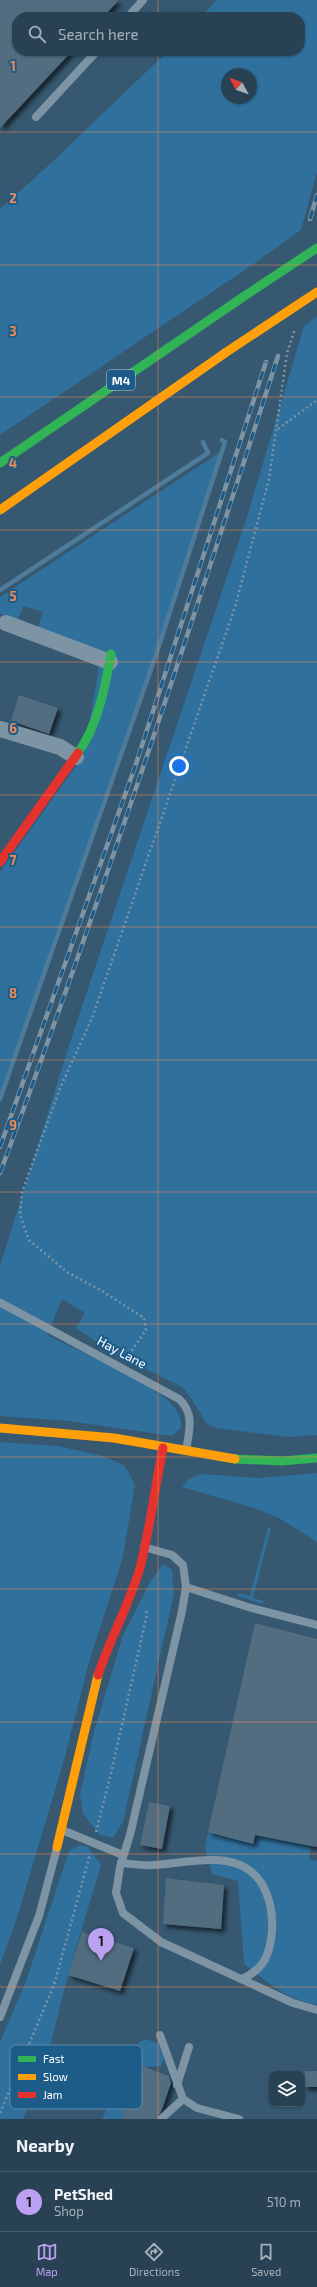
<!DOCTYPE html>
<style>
:root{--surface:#284254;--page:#30495a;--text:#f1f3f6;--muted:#a5b0b8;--line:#445b6b;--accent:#bca0f2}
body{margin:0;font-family:"Exo 2",sans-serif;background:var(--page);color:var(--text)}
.controls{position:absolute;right:12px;bottom:12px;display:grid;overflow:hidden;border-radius:8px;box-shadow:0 1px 3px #0004}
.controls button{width:36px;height:36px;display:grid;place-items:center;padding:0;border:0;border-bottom:1px solid var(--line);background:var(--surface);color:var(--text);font:20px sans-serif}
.compass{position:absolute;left:221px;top:68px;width:36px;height:36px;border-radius:50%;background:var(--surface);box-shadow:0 1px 3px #0004;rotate:311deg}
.you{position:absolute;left:179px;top:766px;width:14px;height:14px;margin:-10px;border:3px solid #fff;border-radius:50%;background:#1a73e8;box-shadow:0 0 0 6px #1a73e833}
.badge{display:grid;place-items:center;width:26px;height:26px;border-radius:50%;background:var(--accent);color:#111;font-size:13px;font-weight:700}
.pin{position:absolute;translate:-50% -33px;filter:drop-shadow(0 1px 2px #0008)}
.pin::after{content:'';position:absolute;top:21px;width:14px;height:12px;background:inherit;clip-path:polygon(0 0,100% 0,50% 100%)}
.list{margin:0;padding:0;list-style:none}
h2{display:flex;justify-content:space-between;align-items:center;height:52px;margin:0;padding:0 16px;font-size:17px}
h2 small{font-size:13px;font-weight:400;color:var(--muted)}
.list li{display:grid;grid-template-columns:26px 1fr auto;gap:12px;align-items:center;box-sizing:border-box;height:60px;padding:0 16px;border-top:1px solid var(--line)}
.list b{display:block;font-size:15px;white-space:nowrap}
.list p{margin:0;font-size:13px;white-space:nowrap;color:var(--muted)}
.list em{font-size:13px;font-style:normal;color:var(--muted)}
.icon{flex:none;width:22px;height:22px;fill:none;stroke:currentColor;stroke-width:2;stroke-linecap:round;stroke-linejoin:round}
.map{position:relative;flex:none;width:317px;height:2119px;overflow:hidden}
.search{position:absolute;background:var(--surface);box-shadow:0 1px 3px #0004;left:12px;right:12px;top:12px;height:44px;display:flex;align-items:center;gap:10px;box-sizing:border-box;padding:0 14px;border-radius:16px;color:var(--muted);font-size:15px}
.sheet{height:112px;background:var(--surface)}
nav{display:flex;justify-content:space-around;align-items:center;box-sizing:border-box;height:56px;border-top:1px solid var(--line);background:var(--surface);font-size:11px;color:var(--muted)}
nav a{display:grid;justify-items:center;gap:2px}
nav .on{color:var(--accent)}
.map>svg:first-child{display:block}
.green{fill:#2f709d;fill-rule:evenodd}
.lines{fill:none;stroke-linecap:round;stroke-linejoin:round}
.stream{stroke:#4f7b9a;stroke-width:4.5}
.building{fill:#526d80;filter:url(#shadow)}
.path{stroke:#7d94a5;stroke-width:2.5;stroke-dasharray:2 3;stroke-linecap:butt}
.lane{stroke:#7d94a5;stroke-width:8}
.street{stroke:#7d94a5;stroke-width:16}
.fast{stroke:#30b455;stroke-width:9}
.slow{stroke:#ff9f0a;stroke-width:9}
.jam{stroke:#e5322d;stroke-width:9}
.rail-casing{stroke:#7d94a4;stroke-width:4.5}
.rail{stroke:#1d5b89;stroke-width:3;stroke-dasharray:9;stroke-linecap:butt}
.fast-bridge{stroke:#30b455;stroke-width:9}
.slow-bridge{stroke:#ff9f0a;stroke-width:9}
.grid{fill:none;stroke:#ef8b55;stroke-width:1;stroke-opacity:0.55}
.labels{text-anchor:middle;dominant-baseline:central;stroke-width:4;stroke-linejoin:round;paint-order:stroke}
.shield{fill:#1d5b89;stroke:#bbcedc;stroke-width:1}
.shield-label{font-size:12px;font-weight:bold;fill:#fff}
.street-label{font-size:13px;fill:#fff;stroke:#1d5b89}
.key{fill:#1d5b89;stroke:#618cac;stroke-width:1}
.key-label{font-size:11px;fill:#fff}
.grid-label{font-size:13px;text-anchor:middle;font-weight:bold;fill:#ef8b55;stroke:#1d5b89;stroke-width:4;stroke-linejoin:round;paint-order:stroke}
</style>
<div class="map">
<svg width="317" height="2119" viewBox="0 0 317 2119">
<defs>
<filter id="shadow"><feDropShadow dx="3.5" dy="3.5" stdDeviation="2" flood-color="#0009"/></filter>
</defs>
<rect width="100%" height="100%" fill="#365870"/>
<g class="green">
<path d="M217 0H317V172L301 230 255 263 0 435V209L50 164 168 51H300V17H201ZM227 74H251V98H227Z"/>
<path d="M317 317V1435L288 1437 216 1428 206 1423 191 1398 182 1387 111 1352 76 1328 85 1313 62 1299 47 1335C84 1354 125 1370 159 1394 171 1401 183 1414 181 1428L172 1436 69 1421 0 1416V1266L74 1030 246 520 304 326Z"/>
<path d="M222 451 156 655 0 1099V872L84 755 101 653 37 630 43 612 24 606 18 619 0 614V597Z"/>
<path d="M0 1442 58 1446 103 1456 125 1466 135 1485 123 1557 89 1662 64 1760 16 1921 0 1965Z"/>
<path d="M317 1473V1542L279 1518 254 1508 182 1487 188 1480 200 1474 258 1478Z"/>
<path d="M268 1527 271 1528 253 1598 264 1601 263 1604 238 1596 239 1593 250 1596Z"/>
<path d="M163 1564 172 1570 174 1593 123 1822 113 1838 100 1835 83 1814 80 1794 94 1732 122 1638 150 1582Z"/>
<path d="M208 1832 255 1835 311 1845 309 1859 317 1861V2004C290 2002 265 1980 244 1964L238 1881 212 1874 205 1848Z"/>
<path d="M80 1845 88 1847 101 1865 68 1975 50 2047 23 2119H0V2042L26 1981 69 1851Z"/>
<path d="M145 2039 158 2043 164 2058 161 2066 142 2067 122 2119H102L138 2043Z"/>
</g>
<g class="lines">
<g class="stream">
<path d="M0 590 208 453 203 442"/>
<path d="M0 1099 156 655 225 442 222 440"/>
</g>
</g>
<g class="building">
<path d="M0 0H119L103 17H17V51H72L0 128Z"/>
<path d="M19 695 58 708 49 734 11 721Z"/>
<path d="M255 1623 317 1639V1847L255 1835 253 1844 208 1832Z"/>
<path d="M149 1802 170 1806 162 1849 140 1845Z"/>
<path d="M166 1878 224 1885 221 1929 163 1924Z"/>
<path d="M82 1932 134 1948 120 1991 68 1975Z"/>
<path d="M142 2066 169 2076 171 2083 161 2112 156 2119H122Z"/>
<path d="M305 2071H317V2087H304Z"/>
</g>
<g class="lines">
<g class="path">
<path d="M278 429 317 400"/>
<path d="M126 1359 146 1330 144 1318 102 1291 67 1272 29 1240 20 1215 22 1192 61 1086 92 1018 235 607 269 479 287 353 295 329"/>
<path d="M96 1832 112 1769 147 1614 146 1609"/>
<path d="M0 2113 54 1985 90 1854"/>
</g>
<g class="lane">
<path d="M128 17 143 0"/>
<path d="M36 117 97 51"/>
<path d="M1 1303 179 1399C195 1413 189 1432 186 1451"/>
<path d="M144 1547 172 1555 183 1565 186 1587 182 1611 130 1835 120 1867 116 1893 123 1913 161 1942 293 2003 317 2010"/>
<path d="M186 1587 248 1607 317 1625"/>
<path d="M62 1830 123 1855"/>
<path d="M121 1863C132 1864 143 1866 154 1865 190 1863 239 1847 262 1884 270 1898 273 1915 272 1931 270 1955 264 1969 242 1979"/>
<path d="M0 2017 39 1916 57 1848"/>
<path d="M160 2035 183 2099 197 2108 239 2119"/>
<path d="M177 2085 189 2047"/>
<path d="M161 2119 183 2099"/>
</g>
<g class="street">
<path d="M6 623 110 662"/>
<path d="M0 729 60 747 76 757"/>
</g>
<g class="fast">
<path d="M0 463 243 297"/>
<path d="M78 753C98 725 105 687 111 654"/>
<path d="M235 1459 282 1461 317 1458"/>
</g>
<g class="slow">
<path d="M0 510 225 353"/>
<path d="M0 1428 114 1438 235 1459"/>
<path d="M57 1847 98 1675"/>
</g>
<g class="jam">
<path d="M0 862 78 753"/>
<path d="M98 1675C110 1639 129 1605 140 1568 150 1529 155 1487 163 1448"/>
</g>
<g class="rail-casing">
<g id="rail">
<path d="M310 219 317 195"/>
<path d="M0 1147 136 764 266 362"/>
<path d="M0 1173C100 903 190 630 278 356"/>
</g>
</g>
<use href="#rail" class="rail"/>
<path class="fast-bridge" d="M243 297 317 248"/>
<path class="slow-bridge" d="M225 353 317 292"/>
</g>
<path class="grid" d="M158 0V17M158 51V2119M0 132H317M0 265H317M0 397H317M0 530H317M0 662H317M0 795H317M0 927H317M0 1060H317M0 1192H317M0 1324H317M0 1457H317M0 1589H317M0 1722H317M0 1854H317M0 1987H317"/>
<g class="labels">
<rect class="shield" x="107" y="370" width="28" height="20" rx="3"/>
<g class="shield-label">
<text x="121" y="380">M4</text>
</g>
<g class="street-label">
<text transform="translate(122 1352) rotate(28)">Hay Lane</text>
</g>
</g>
<rect x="10" y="2045" width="132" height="64" rx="6" class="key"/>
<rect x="18" y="2056" width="18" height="6" fill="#30b455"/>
<rect x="18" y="2074" width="18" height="6" fill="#ff9f0a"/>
<rect x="18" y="2092" width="18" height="6" fill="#e5322d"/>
<g class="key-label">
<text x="43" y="2063">Fast</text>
<text x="43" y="2081">Slow</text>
<text x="43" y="2099">Jam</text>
</g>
<g class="grid-label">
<text x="13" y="71">1</text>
<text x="13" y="203">2</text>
<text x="13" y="336">3</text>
<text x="13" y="468">4</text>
<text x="13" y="601">5</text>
<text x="13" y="733">6</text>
<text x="13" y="865">7</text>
<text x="13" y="998">8</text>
<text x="13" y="1130">9</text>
</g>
</svg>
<div class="controls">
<button><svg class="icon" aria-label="layers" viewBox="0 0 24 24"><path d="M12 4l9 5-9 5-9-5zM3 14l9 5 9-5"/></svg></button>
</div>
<svg class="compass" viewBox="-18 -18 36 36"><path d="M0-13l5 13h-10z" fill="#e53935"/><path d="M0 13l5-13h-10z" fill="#a5b0b8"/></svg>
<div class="you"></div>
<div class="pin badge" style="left:101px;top:1961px">1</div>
<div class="search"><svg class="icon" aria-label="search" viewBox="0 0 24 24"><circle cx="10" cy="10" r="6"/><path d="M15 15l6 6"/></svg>Search here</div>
</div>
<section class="sheet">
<h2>Nearby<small></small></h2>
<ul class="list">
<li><span class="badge">1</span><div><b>PetShed</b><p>Shop</p></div><em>510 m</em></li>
</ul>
</section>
<nav>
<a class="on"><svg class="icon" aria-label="map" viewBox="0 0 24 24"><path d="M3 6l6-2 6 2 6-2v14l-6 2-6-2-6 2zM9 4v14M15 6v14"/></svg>Map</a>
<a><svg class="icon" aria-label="directions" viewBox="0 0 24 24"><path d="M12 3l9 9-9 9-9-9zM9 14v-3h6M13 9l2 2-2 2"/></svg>Directions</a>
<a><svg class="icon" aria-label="saved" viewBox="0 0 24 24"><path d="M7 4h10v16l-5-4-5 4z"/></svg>Saved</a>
</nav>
